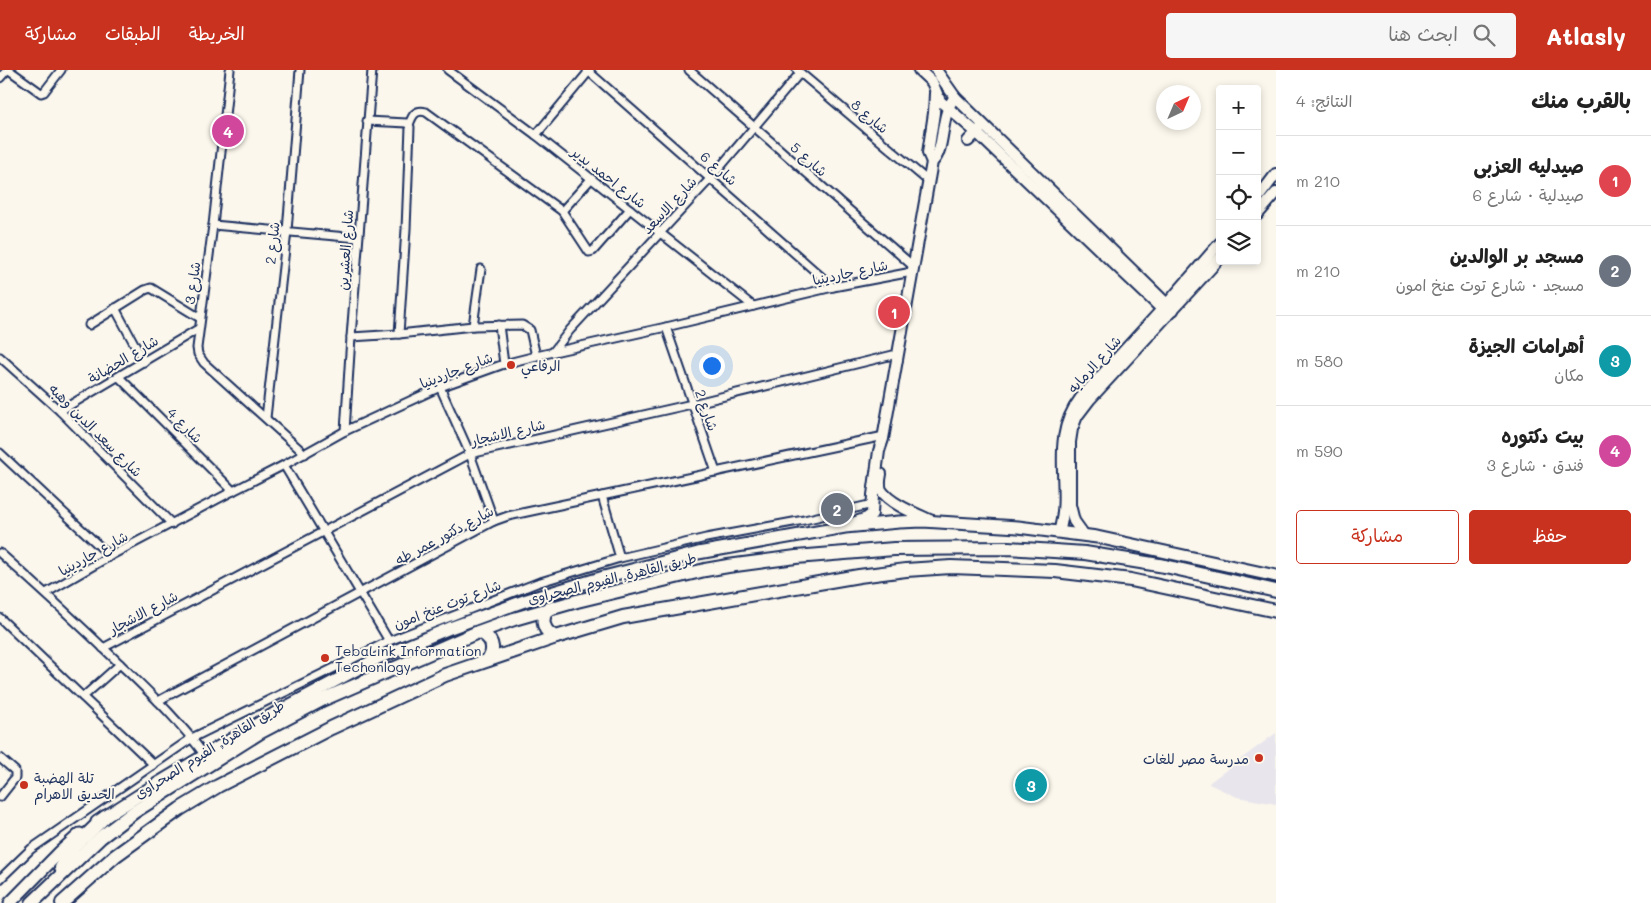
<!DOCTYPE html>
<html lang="ar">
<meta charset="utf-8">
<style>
:root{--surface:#fff;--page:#f6f6f6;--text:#222;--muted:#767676;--line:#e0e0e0;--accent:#c8321e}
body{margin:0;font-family:Mali,"Playpen Sans Arabic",sans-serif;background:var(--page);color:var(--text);direction:rtl}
.controls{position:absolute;right:15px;top:15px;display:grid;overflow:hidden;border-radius:5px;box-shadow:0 2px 8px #0003}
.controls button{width:45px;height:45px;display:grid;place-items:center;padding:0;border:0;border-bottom:1px solid var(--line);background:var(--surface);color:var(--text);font:25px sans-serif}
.compass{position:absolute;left:1156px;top:15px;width:45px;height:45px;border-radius:50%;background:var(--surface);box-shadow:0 2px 8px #0003;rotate:44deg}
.you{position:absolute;left:711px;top:295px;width:18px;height:18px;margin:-12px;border:4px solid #fff;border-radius:50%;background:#1a73e8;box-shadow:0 0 0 8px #1a73e833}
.badge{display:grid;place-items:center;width:32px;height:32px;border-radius:50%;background:var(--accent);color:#fff;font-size:16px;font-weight:700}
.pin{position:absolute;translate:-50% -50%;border:2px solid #fff;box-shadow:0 1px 5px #0006}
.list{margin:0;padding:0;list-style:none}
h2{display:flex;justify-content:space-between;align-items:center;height:65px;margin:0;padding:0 20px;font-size:21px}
h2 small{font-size:16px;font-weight:400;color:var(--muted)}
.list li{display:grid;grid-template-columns:32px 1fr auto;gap:15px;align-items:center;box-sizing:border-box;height:90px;padding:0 20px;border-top:1px solid var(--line)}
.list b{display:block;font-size:19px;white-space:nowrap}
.list p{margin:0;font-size:16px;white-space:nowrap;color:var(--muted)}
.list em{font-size:16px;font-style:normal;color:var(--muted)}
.actions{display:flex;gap:10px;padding:15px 20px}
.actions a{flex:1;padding:11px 0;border:1px solid var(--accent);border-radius:5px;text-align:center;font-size:18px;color:var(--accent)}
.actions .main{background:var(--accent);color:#fff}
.icon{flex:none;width:28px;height:28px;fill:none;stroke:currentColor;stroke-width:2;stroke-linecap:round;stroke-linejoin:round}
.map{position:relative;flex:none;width:1276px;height:833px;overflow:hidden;direction:ltr}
header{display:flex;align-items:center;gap:30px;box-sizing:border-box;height:70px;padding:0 25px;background:var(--accent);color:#fff}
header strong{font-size:24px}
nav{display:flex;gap:28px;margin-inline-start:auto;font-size:18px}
.search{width:350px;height:45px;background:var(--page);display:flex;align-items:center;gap:12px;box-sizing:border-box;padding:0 18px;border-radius:5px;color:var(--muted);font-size:19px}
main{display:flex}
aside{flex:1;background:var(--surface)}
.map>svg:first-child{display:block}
.built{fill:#e8e5ed}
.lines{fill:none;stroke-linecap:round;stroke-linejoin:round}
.street-casing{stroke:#1b2f5e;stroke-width:11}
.secondary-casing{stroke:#1b2f5e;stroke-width:14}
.primary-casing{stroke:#1b2f5e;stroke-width:15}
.highway-casing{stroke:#1b2f5e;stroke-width:16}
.street{stroke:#fbf7ec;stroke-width:7}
.secondary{stroke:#fbf7ec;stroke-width:10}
.primary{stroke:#fbf7ec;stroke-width:11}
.highway{stroke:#fbf7ec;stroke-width:12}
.poi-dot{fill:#c8321e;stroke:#fbf7ec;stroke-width:2}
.labels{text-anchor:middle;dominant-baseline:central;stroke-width:4;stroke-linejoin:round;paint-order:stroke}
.street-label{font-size:14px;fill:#1b2f5e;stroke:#fbf7ec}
.poi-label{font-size:14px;fill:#1b2f5e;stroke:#fbf7ec;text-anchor:start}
</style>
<header>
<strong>Atlasly</strong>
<div class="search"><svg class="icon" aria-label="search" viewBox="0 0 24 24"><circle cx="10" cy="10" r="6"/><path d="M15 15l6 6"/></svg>ابحث هنا</div>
<nav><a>الخريطة</a><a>الطبقات</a><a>مشاركة</a></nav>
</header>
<main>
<aside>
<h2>بالقرب منك<small>النتائج: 4</small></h2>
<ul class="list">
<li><span class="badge" style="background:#e0444e">1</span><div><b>صيدليه العزبى</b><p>صيدلية · شارع 6</p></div><em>210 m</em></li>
<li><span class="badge" style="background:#6b7280">2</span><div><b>مسجد بر الوالدين</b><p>مسجد · شارع توت عنخ امون</p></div><em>210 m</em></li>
<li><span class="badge" style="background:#0f9aa8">3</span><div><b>أهرامات الجيزة</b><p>مكان</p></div><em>580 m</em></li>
<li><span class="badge" style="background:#d1479c">4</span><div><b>بيت دكتوره</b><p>فندق · شارع 3</p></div><em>590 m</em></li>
</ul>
<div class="actions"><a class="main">حفظ</a><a>مشاركة</a></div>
</aside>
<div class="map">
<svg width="1276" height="833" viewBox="0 0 1276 833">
<rect width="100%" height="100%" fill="#fbf7ec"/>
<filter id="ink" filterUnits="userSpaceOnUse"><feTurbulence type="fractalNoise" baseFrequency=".02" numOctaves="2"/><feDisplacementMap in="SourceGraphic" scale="10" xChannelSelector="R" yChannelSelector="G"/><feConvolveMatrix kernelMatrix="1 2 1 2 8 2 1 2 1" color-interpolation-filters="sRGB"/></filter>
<g filter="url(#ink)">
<path class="built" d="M1276 663V734L1237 727 1209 714 1210 712Z"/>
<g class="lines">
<g class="street-casing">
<g id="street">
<path d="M9 0 41 23 44 22 61 0"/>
<path d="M230 0 213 155 197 278 198 284 204 293 305 384"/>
<path d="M448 0 536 65 753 236"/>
<path d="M587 0 833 217"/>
<path d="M689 0 913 196"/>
<path d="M797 0 928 111"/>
<path d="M0 8 7 0"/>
<path d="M367 51 407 53 410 57 406 159 399 264"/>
<path d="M409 55C412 46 415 39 426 42L562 141 589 182 593 181 630 139"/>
<path d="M536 65 590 0"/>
<path d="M562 141 591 109"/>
<path d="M213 155 358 168"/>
<path d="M115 238 144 292"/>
<path d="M89 255 145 220 151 218 200 248"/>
<path d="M499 255 504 294"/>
<path d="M473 256 481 199"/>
<path d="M666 257 716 402"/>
<path d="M351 267 399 264 473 256 522 255 530 260 536 286"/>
<path d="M553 282 570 260 710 109 800 3"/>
<path d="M0 287 60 341 172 454"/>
<path d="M119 307 233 421"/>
<path d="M440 317 470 384 494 451"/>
<path d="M60 341 198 259"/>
<path d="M266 348 287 161 300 0"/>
<path d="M345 361 351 267 372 0"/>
<path d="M0 383 110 486"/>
<path d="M284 395 389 571"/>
<path d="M602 426 620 488"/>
<path d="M0 483C41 519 81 556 120 594 150 623 181 652 205 686"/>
<path d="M46 523 110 486 233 421 284 395 345 361 440 317 504 294 536 286 666 257 833 217 912 202"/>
<path d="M0 548 154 695"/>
<path d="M103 578 470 384 692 334 897 284"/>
<path d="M83 627 120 594"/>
<path d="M158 631 494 451 508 446 884 366"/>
<path d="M0 688 15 701V708L0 727"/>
<path d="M0 809 31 779 192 668 389 571 537 513 620 488 706 468 804 450 873 434"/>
</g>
</g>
<g class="secondary-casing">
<g id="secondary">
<path d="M919 0 932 12 940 31 977 63 1168 245"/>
<path d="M936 0 955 27 1173 240"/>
<path d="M968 71 980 59"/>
<path d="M932 92 928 83 934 43 935 23"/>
<path d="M1257 129 1276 104"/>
<path d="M1257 145 1276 123"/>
<path d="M881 404C880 409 879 415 881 420 890 434 917 444 932 451"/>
<path d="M850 454 867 448 872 444 873 425 879 381 883 369 932 92C946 80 939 45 955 27"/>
<path d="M1059 462C1073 417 1048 371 1080 329L1167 234 1220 173"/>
<path d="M1084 465 1074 451 1070 435V372L1072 359 1077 346 1090 329 1220 188"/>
</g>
</g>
<g class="primary-casing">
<g id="primary">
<path d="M97 752 152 717 279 641 378 588 450 558 527 530 604 507 698 483 845 457 899 452 923 451 1018 457 1097 467 1276 506"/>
<path d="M10 833 60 782 80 764"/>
</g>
</g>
<g class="highway-casing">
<g id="highway">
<path d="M548 539C540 549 543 562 556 567"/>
<path d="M478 562C492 566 496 579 488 590"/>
<path d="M61 798 74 777 105 747"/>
<path d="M32 833 101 767 134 742 259 663 322 630 478 562 514 549 577 531 705 500 728 496 796 487 894 479 1008 478 1085 483 1165 496 1276 521"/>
<path d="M62 833 115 786 180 739 218 716 331 658 445 605 556 567 623 547 859 506 906 500 951 497 1055 501 1131 510 1276 541"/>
</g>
</g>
<use href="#street" class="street"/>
<use href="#secondary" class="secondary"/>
<use href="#primary" class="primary"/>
<use href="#highway" class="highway"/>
</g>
</g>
<g class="poi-dot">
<circle cx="511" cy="295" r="5"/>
<circle cx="325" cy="588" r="5"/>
<circle cx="1259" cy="688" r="5"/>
<circle cx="24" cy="715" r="5"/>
</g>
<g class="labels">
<g class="street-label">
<text transform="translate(870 46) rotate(40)">شارع 8</text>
<text transform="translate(809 89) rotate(41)">شارع 5</text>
<text transform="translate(719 98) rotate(41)">شارع 6</text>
<text transform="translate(609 107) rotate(38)">شارع احمد بدير</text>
<text transform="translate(669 135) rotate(-47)">شارع الاسعد</text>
<text transform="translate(272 173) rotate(-84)">شارع 2</text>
<text transform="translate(345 180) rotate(-86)">شارع العشرين</text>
<text transform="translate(850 202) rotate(-12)">شارع جاردينيا</text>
<text transform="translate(192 213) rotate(-82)">شارع 3</text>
<text transform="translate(123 289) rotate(-31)">شارع الحضانة</text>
<text transform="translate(1094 294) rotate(-48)">شارع الرمايه</text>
<text transform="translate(456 300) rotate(-21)">شارع جاردينيا</text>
<text transform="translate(707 340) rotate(71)">شارع 2</text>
<text transform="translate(185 355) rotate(45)">شارع 4</text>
<text transform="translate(96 360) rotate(45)">شارع سعد الدين وهبه</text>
<text transform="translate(508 362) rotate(-13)">شارع الاشجار</text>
<text transform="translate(444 465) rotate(-28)">شارع دكتور عمر طه</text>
<text transform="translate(93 483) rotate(-29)">شارع جاردينيا</text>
<text transform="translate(612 508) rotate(-14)">طريق القاهرة, الفيوم الصحراوى</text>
<text transform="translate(447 534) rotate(-21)">شارع توت عنخ امون</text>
<text transform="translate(143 542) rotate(-28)">شارع الاشجار</text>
<text transform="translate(209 679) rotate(-32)">طريق القاهرة, الفيوم الصحراوى</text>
</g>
<g class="poi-label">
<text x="521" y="295">الرفاعي</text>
<text x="335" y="580">TebaLink Information<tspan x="335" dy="16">Techonlogy</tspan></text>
<text x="1249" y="688" text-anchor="end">مدرسة مصر للغات</text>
<text x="34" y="707">تلة الهضبة<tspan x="34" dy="16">الحديق الاهرام</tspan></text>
</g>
</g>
</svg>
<div class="controls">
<button>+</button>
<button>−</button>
<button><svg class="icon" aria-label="locate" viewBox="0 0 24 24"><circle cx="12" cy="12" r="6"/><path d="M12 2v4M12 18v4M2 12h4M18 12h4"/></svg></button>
<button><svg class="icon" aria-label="layers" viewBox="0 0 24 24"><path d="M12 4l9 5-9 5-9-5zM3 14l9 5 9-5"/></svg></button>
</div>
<svg class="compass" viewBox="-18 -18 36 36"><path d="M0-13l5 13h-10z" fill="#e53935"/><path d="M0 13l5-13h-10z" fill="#767676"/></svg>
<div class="you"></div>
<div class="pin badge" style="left:894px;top:242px;background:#e0444e">1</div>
<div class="pin badge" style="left:837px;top:439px;background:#6b7280">2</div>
<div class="pin badge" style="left:1031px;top:715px;background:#0f9aa8">3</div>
<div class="pin badge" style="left:228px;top:61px;background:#d1479c">4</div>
</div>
</main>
